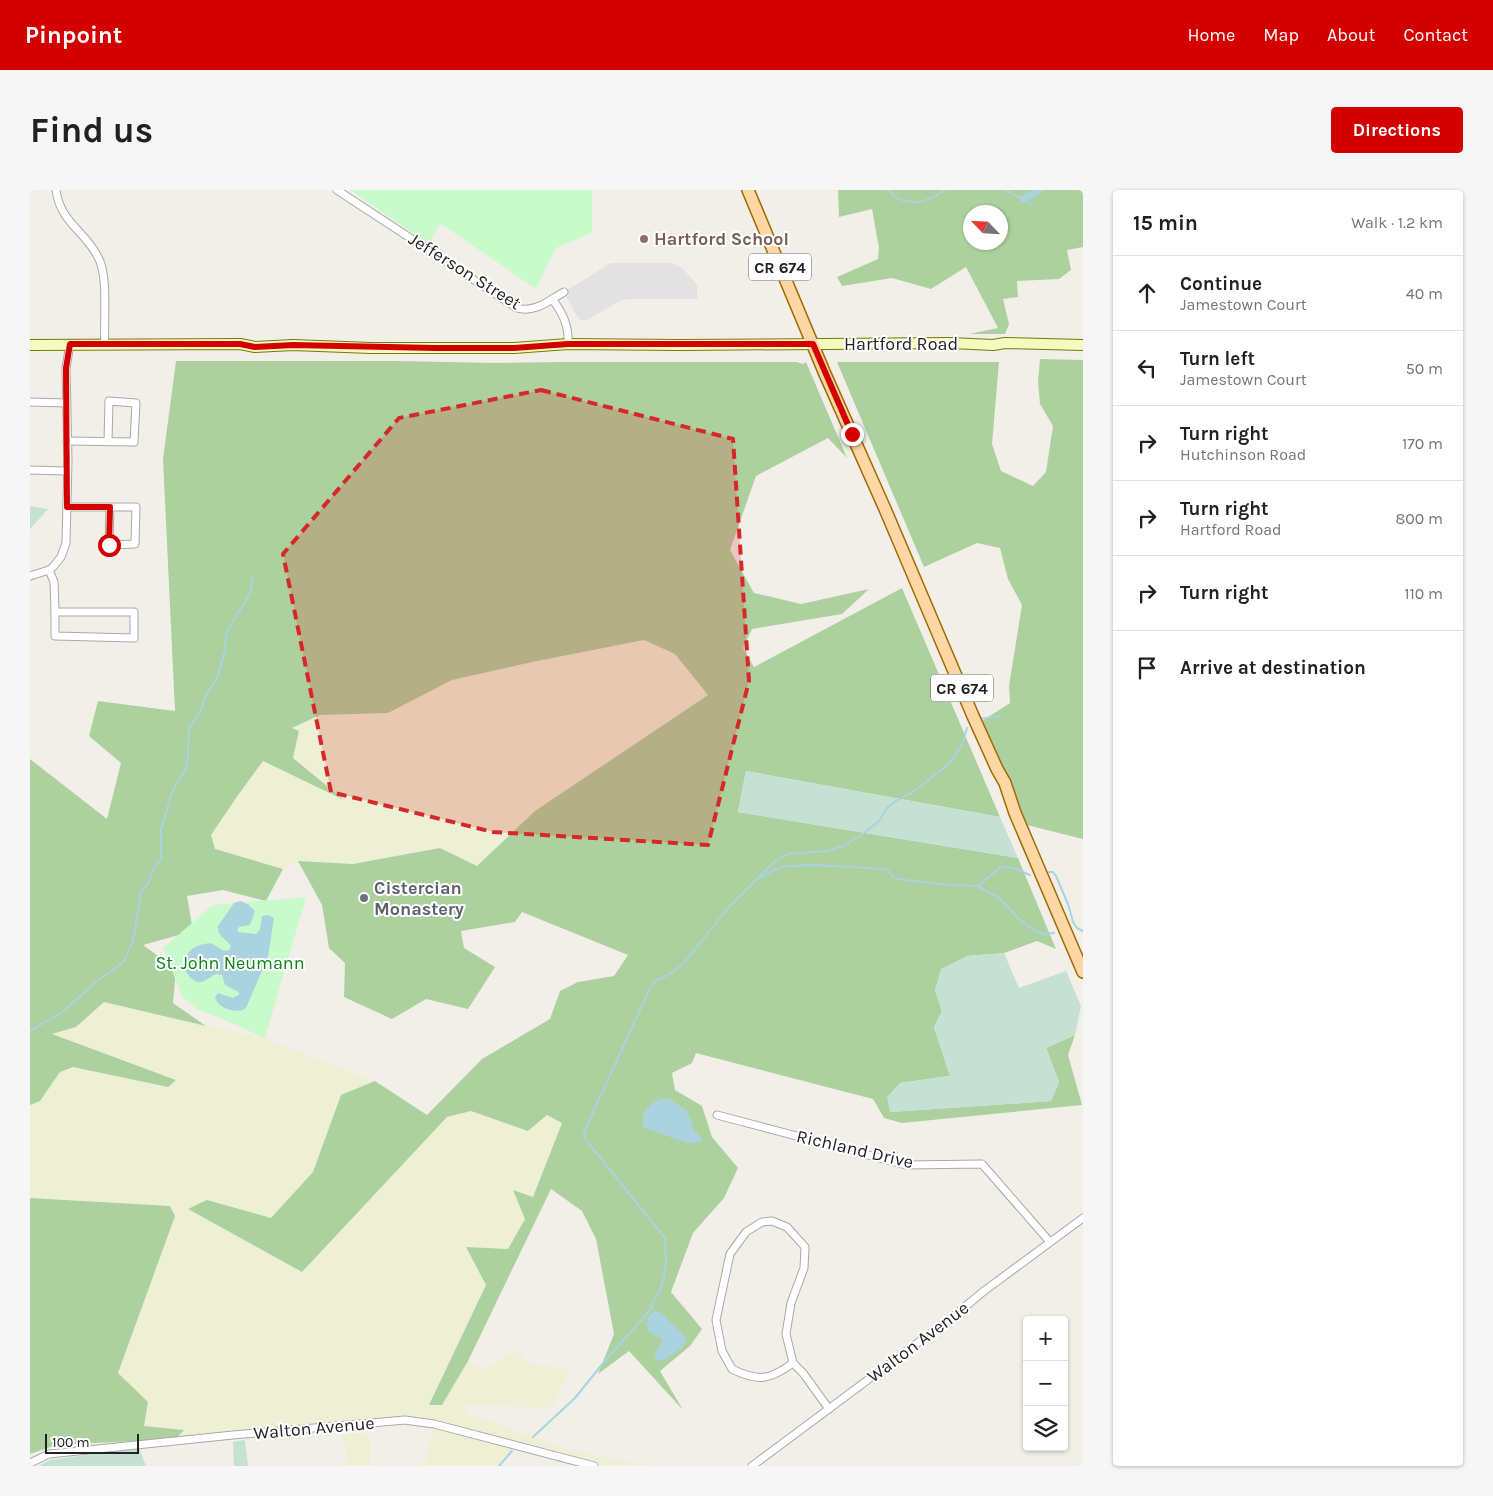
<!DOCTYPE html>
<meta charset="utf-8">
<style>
:root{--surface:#fff;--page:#f6f6f6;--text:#202124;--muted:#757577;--line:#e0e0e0;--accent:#d40000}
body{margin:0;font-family:Karla,sans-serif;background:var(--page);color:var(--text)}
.controls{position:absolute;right:15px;bottom:15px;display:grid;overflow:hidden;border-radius:5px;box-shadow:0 1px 4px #0004}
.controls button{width:45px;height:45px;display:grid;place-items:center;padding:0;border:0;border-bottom:1px solid var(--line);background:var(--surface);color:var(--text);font:25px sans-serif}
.compass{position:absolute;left:933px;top:15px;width:45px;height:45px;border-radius:50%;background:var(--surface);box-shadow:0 1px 4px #0004;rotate:295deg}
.scale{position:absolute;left:15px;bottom:12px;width:94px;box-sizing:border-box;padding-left:5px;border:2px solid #222;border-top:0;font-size:14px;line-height:18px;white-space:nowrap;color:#222;-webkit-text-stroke:4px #fff;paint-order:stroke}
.stop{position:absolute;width:15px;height:15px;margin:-11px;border:4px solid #d40000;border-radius:50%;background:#fff}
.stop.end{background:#d40000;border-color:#fff;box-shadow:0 1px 5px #0008}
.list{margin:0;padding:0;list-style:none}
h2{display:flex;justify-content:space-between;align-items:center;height:65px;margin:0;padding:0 20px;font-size:21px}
h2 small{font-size:16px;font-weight:400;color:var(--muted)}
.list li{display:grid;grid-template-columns:32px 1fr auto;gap:15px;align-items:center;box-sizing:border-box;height:75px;padding:0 20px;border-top:1px solid var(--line)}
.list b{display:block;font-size:19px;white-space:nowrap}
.list p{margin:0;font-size:16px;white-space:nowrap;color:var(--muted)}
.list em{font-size:16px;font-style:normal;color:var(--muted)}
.icon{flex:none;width:28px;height:28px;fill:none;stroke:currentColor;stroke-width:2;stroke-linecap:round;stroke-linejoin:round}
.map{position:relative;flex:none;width:1053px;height:1276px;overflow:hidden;border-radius:5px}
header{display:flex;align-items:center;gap:30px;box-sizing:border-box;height:70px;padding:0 25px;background:var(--accent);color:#fff}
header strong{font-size:24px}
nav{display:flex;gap:28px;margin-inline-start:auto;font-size:18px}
.intro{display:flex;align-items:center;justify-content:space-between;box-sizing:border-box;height:120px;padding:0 30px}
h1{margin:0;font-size:35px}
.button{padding:12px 22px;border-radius:5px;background:var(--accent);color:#fff;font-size:18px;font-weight:700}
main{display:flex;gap:30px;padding:0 30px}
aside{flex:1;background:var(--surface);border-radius:5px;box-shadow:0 1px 4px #0004}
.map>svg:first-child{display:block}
.farmland{fill:#eef0d5}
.forest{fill:#add19e;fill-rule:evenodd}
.wetland{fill:#c6e0d4}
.park{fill:#c8facc}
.parking{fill:#e2e2e2}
.water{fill:#aad3df}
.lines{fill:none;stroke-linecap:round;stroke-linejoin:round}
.stream{stroke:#aad3df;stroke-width:2}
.canal{stroke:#aad3df;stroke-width:6}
.street-casing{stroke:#a9a9a9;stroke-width:9}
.secondary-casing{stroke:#707d05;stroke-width:12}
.primary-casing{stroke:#a06b00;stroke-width:14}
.street{stroke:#fff;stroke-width:7}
.secondary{stroke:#f7fabf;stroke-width:10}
.primary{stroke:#fcd6a4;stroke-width:11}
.route{stroke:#d40000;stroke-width:6}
.marked{fill:#d62828;fill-opacity:0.2;stroke:#d62828;stroke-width:4;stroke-dasharray:10 6;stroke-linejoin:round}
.education-dot{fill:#8d6e63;stroke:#fff;stroke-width:2}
.worship-dot{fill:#6b7280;stroke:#fff;stroke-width:2}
.labels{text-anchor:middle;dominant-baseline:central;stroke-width:4;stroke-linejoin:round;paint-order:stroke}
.shield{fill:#fff;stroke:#646464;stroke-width:1}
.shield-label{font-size:16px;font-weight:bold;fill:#222}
.education-label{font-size:18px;font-weight:bold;fill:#785e54;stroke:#fff;text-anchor:start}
.street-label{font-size:18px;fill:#222;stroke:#fff}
.worship-label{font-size:18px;font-weight:bold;fill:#5b616d;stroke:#fff;text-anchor:start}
.park-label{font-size:18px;fill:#0c8416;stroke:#fff}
</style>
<header>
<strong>Pinpoint</strong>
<nav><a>Home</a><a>Map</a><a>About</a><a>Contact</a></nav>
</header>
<div class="intro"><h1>Find us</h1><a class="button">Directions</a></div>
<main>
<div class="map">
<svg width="1053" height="1276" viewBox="0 0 1053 1276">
<rect width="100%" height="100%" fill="#f2efe9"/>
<g class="farmland">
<path d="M614 450 645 464 678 505 505 621 447 676 410 658 323 674 268 671 253 679 185 659 181 645 206 608 233 571 311 608 263 568 269 542 262 539 290 525 358 523 422 490 502 472Z"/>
<path d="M74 812 176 836 235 848 345 891 311 905 283 982 241 1029 177 1010 159 1019 272 1082 417 927 441 921 498 941 517 925 532 932 503 1007 483 1001 495 1029 456 1095 399 1215H412L438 1171 454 1180 488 1159 497 1173 540 1180 521 1219 438 1214 435 1223 539 1259 620 1276H558L484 1255 481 1262 466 1276H394L404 1232 146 1249 154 1240 114 1236 118 1212 88 1184 145 1025 140 1016 0 1008V915L10 911 30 882 43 877 138 897 146 889 21 844 46 837Z"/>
<path d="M337 1243 341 1256 340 1274 338 1276H314L319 1273 312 1245Z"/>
</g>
<g class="forest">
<path d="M808 0H1053V57L1037 60 1041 80 1029 89 987 91 988 107 973 109 979 134 975 144H939L968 138 936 77 901 99 862 88 812 96 807 87 848 69 849 58 842 19 809 27ZM971 22V52H941V22Z"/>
<path d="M1010 169 1053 170V649L997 635 949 533 980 513 979 496 992 415 978 389 970 358 947 353 894 377 807 172H969L962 254 971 281 1003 296 1016 282 1023 236 1010 214 1008 191Z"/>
<path d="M146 171H367L466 173 532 172H767L773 174 776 172 817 268 798 248 726 286 700 360 724 403 771 414 839 399 812 424 722 439 713 458 724 477 872 398 970 627 716 581 708 622 988 668 1026 759 1007 751 974 763 937 766 905 800 912 821 904 837 920 886 870 893 860 922 1021 911 1029 892 1016 858 1045 845 1038 865 1052 915 872 933 854 928 843 909 666 863 662 873 642 883 645 900 672 916 682 947 708 978 694 1008 663 1043 641 1102 672 1139 660 1156 630 1181 653 1220 599 1161 568 1184 584 1144 566 1049 552 1021 521 999 438 1171 412 1215H399L456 1095 436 1057 478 1059 495 1029 483 1000 503 1007 532 933 517 925 498 941 441 921 417 927 272 1082 158 1019 177 1010 241 1028 283 982 311 905 345 891 397 925 452 869 520 829 530 801 548 792 584 786 598 765 492 722 485 732 431 741 434 758 465 777 438 819 396 809 362 829 314 807 315 773 299 758 292 715 268 671 323 674 410 658 447 676 505 621 678 505 645 464 614 450 502 472 422 490 358 523 290 525 262 538 269 541 263 568 314 610 233 571 206 608 181 645 185 659 253 679 236 711 193 700 157 706 163 741 113 755 146 779 143 813 176 836 74 812 46 837 22 844 146 890 138 897 43 877 30 882 10 911 0 915V569L77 629 91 573 59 546 68 511 145 521 133 269Z"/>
<path d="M0 1008 140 1016 145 1026 88 1183 118 1212 114 1236 154 1240 146 1249 26 1255 0 1264Z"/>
</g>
<g class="wetland">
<path d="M0 316 18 319 0 339Z"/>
<path d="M716 581 970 627 988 668 708 622Z"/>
<path d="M974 763 989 798 1036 781 1051 816 1045 845 1016 858 1029 892 1021 911 860 922 857 907 870 893 920 886 904 837 912 821 905 800 911 779 937 766Z"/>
<path d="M215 1250 218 1276H204L203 1252Z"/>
<path d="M109 1258 116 1276H9L20 1270Z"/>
</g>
<g class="park">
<path d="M320 0H562V43L526 58 506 99 410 33 399 54Z"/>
<path d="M276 707 235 848 193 829 168 820 152 806 133 758 183 715Z"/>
</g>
<path class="parking" d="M581 73H642L652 78 664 91 667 95V109H597L590 111 557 130H551L548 128 534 102Z"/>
<g class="water">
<path d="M211 711 219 715 225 721 220 735 209 737 207 740 209 742 226 744 230 739 232 726 238 725 244 728 238 767 216 818C207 825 187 818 185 807L188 803 203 808 210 804 207 801 195 795 192 785 186 784C181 786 176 791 171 792 161 793 154 780 153 772 160 758 165 755 181 753L194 761 199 760 201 757C197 748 187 747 188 736L204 713Z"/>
<path d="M630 909H639L655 919 659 924 663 939 672 948 671 952 657 953 615 938C608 926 619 914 630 909Z"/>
<path d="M626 1120 635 1126 655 1147 656 1152 651 1159 632 1171 627 1170 624 1165 632 1153V1148L621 1144C614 1135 616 1126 626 1120Z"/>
</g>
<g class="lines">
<g class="stream">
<path d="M858 0C873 19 898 13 915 0"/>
<path d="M976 0 1002 15"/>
<path d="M949 529 971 526"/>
<path d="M1019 682H1023L1026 686 1038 714 1043 732 1047 738 1053 741"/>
<path d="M731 687 746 679 757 676 786 675 853 679 858 680 862 686 867 689 908 694 947 696 969 708 989 729 1005 741 1013 744 1024 743"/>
<path d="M947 696 950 695C957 688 964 681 973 677L983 678 1000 685"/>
<path d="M0 841 31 823 66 792 92 773 96 768 103 750 111 702 118 694 125 676 131 669V639L141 606 148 591 155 582 158 565 159 538 170 522 178 501 187 489 195 460 196 446 198 439 220 404 223 388"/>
<path d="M503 1247 545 1208 574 1172 622 1118V1113L630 1101 634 1087 636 1072 635 1048 555 949 554 942 621 796 625 791 642 783 654 773 698 718 746 670 759 664 797 661 813 656 830 646 849 631 857 618 864 612 883 602 914 578 924 567 932 554 937 538"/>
<path d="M469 1276 482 1261"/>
</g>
<path class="canal" d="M993 9 1010 0"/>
<g class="street-casing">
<g id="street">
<path d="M26 0C30 32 55 41 68 67 79 87 73 131 75 155"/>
<path d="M307 0 487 118C505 123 518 111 534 102"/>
<path d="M522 109C533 123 539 136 538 154"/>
<path d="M0 212 37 213"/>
<path d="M37 251 104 252 106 213 79 211 78 252"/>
<path d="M0 280 37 281"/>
<path d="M37 317H106L105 354 79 355 80 317"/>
<path d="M19 380 24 392 25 422"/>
<path d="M0 386 19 380 23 377 31 367 36 353 38 270 36 178 40 154"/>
<path d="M25 422H104V448L25 446Z"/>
<path d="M687 925 876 975 952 974 1020 1052"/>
<path d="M763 1173C740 1190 728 1192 702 1179L692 1161 686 1130 700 1064 716 1042 732 1032 742 1031 757 1037 775 1057 774 1078 761 1113 756 1144 763 1173 773 1183 799 1219"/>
<path d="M0 1273 19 1264 203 1245 375 1230 404 1234 564 1276"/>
<path d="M722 1276 925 1125 954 1101 1053 1028"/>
</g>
</g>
<g class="secondary-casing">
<path id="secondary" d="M0 155 210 154 225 157 263 155 341 158H484L538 154 649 155 921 153 963 155 975 153 1053 155"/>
</g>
<g class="primary-casing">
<path id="primary" d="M718 0 795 184 855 319 943 526 967 579 975 593 985 623 1053 782"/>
</g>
<use href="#street" class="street"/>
<use href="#secondary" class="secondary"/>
<use href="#primary" class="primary"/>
</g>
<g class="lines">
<path class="route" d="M79 355 80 317H37L36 178 40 154H210L225 157 263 155 405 158H484L538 154H783L822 244"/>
</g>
<path class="marked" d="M511 200 703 249 719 491 678 655 463 642 301 602 253 364 369 228Z"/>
<circle class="education-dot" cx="614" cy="49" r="5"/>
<circle class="worship-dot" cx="334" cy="708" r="5"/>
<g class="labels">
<g class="shield">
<rect x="719" y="63.5" width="62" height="27" rx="4"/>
<rect x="901" y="484.5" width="62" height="27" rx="4"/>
</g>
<g class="shield-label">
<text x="750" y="77">CR 674</text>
<text x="932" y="498">CR 674</text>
</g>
<g class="education-label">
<text x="624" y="49">Hartford School</text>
</g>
<g class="street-label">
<text transform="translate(435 81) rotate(32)">Jefferson Street</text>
<text x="871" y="154">Hartford Road</text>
<text transform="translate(825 959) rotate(13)">Richland Drive</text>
<text transform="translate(888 1152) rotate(-37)">Walton Avenue</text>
<text transform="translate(284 1238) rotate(-5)">Walton Avenue</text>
</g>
<g class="worship-label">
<text x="344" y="698">Cistercian<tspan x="344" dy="21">Monastery</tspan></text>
</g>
<g class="park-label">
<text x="200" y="773">St. John Neumann</text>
</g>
</g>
</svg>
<div class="controls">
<button>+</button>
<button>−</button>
<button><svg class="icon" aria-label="layers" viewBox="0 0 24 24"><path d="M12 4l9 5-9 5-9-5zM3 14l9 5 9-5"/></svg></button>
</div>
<svg class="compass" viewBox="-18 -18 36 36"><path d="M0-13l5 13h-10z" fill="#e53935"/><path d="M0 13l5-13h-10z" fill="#757577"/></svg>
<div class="scale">100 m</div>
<div class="stop" style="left:79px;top:355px"></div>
<div class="stop end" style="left:822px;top:244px"></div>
</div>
<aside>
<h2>15 min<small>Walk · 1.2 km</small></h2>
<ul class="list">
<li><svg class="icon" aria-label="ahead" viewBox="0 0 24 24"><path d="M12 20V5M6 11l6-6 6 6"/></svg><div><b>Continue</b><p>Jamestown Court</p></div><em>40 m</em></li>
<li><svg class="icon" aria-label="left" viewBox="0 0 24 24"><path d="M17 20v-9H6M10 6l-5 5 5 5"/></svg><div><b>Turn left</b><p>Jamestown Court</p></div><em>50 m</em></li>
<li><svg class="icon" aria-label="right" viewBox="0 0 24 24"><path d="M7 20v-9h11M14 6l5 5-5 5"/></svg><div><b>Turn right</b><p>Hutchinson Road</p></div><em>170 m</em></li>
<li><svg class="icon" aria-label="right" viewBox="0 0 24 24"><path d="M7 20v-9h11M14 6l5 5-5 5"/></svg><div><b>Turn right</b><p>Hartford Road</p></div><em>800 m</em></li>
<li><svg class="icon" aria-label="right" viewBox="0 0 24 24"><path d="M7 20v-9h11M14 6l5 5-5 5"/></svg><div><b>Turn right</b></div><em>110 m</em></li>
<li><svg class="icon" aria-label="arrive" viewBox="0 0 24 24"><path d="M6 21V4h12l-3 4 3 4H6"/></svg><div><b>Arrive at destination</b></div></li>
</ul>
</aside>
</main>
